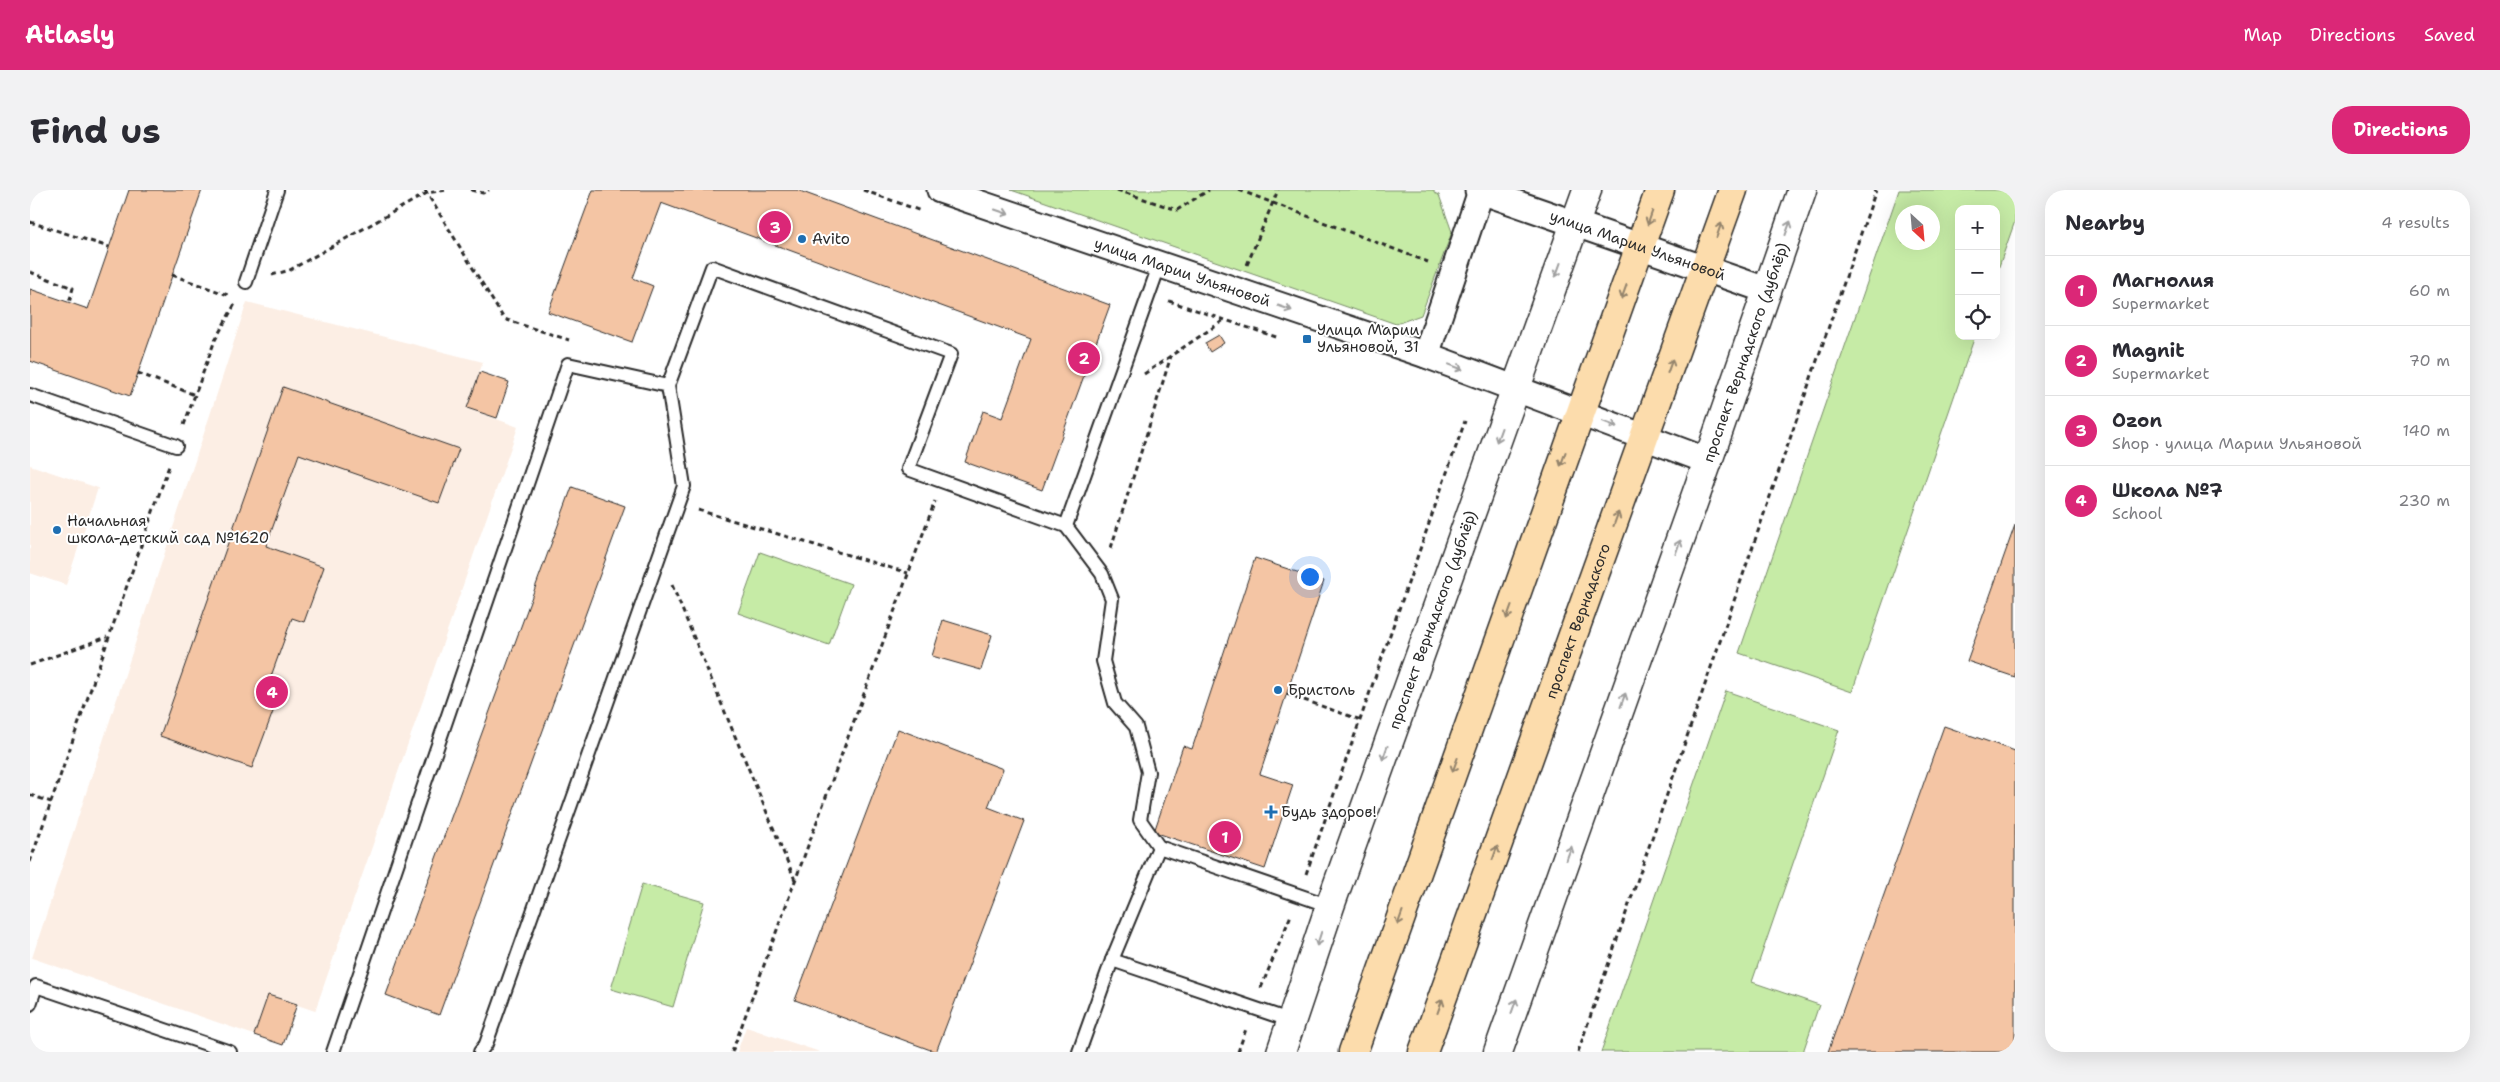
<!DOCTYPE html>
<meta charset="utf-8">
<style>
:root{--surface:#fff;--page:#f2f2f3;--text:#2b2b33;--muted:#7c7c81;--line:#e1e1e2;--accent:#db2777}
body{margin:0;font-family:"Shantell Sans",sans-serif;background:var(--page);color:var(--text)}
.controls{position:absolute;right:15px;top:15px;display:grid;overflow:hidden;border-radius:10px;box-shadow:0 5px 20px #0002}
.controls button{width:45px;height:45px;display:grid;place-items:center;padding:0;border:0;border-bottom:1px solid var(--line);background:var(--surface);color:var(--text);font:25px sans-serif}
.compass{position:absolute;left:1865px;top:15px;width:45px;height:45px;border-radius:50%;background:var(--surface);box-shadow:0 5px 20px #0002;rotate:154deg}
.you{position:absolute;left:1279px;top:386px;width:18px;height:18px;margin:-12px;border:4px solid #fff;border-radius:50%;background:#1a73e8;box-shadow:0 0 0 8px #1a73e833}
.badge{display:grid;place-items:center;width:32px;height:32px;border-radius:50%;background:var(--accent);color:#fff;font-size:16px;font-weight:700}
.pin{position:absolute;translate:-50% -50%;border:2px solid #fff;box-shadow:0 1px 5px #0006}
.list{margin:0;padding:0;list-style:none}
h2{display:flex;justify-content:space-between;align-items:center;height:65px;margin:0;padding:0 20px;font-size:21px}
h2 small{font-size:16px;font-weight:400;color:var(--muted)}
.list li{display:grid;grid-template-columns:32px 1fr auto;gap:15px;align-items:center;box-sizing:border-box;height:70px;padding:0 20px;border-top:1px solid var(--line)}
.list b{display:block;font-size:19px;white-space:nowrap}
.list p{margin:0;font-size:16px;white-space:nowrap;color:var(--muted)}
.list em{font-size:16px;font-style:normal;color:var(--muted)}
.icon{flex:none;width:28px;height:28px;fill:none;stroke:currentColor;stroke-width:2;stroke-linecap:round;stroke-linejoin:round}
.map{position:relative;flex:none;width:1985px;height:862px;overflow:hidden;border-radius:20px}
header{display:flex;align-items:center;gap:30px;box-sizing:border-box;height:70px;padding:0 25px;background:var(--accent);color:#fff}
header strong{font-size:24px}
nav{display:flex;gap:28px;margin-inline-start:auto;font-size:18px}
.intro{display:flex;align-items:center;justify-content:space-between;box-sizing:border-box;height:120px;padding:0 30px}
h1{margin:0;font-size:35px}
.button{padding:12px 22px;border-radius:20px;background:var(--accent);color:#fff;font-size:18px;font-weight:700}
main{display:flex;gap:30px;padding:0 30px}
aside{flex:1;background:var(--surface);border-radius:20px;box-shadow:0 5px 20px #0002}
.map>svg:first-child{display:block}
.built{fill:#fceee4}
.green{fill:#c6eba6;stroke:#788b68;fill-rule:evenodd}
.building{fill:#f4c5a4;stroke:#2b2b2b}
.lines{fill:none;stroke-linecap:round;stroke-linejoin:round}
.service-casing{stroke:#2b2b2b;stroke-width:16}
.minor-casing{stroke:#2b2b2b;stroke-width:29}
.tertiary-casing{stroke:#2b2b2b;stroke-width:31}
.primary-casing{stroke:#2b2b2b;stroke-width:31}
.path{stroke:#2b2b2b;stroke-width:3;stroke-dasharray:5 4;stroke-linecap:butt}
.service{stroke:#fff;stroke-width:12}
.minor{stroke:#fff;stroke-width:25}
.tertiary{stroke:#fff;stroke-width:28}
.primary{stroke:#fcdcac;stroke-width:28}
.oneway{stroke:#a0a0a0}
.oneway2{stroke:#94846c}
.poi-dot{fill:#1f6fb2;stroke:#fff;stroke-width:2}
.labels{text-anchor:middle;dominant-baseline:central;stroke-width:4;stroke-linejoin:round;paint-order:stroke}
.poi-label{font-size:15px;fill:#2b2b2b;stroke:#fff;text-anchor:start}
.street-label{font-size:15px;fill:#2b2b2b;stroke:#fff}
</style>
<header>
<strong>Atlasly</strong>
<nav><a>Map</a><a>Directions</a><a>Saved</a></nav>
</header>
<div class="intro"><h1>Find us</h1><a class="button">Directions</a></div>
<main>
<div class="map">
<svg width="1985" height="862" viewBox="0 0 1985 862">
<rect width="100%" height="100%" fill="#fff"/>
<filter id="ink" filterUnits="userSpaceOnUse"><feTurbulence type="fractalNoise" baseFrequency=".02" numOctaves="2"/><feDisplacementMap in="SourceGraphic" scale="10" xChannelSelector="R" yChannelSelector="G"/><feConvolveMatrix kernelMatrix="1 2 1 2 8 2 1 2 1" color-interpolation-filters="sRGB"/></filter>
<g filter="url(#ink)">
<g class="built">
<path d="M217 112 453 172 437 218 488 237 285 821 238 805 224 845 2 768Z"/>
<path d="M0 275 68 298 36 395 0 383Z"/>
<path d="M716 837 790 862H707Z"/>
</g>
<g class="green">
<path d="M981 0H1404V3L1409 5 1422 42 1391 125 1366 134Z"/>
<path d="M1869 0H1985V31L1966 85V19H1929V146H1945L1822 502 1709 463ZM1872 22H1902V52H1872Z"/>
<path d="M730 362 821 394 799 455 708 423Z"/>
<path d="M1696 501 1809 540 1722 792 1789 815 1773 862H1571Z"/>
<path d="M612 694 674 712 643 817 581 799Z"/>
</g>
<g class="building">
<path d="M99 0H172L100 206 0 171V99L58 119Z"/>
<path d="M563 0H767L1080 115 1012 300 935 272 953 221 972 228 1001 149 631 13 603 88 623 96 602 152 518 122Z"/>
<path d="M1189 145 1194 153 1180 162 1175 153Z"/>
<path d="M450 182 479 192 467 228 437 218Z"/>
<path d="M253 197 429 259 409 313 269 264 236 356 294 377 274 432 262 428 231 514 244 519 222 578 130 546Z"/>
<path d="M542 297 595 316 409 825 356 805Z"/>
<path d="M1985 335V487L1937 471Z"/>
<path d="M1225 368 1294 391 1230 584 1263 595 1235 679 1124 642 1153 556 1162 559Z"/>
<path d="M913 430 962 445 951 480 902 466Z"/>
<path d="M1914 536 1985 561V862H1798Z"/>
<path d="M868 539 973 579 958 617 994 631 906 862 765 810Z"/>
<path d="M238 805 267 814 253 855 224 845Z"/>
</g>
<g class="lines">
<g class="service-casing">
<g id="service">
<path d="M1129 76 1036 336 1072 384 1082 409 1073 471 1085 513 1106 537 1118 582 1110 630 1129 657"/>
<path d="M216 92 247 0"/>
<path d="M0 205 146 256"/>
<path d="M1082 770 1262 831"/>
<path d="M0 814 6 796 200 862"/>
<path d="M303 862 538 174 638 196 682 77 921 164 878 279 1036 336"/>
<path d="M450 862 456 854 654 296 638 196"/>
<path d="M1049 862 1082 770 1129 657 1300 716"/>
</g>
</g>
<g class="minor-casing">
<g id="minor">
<path id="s1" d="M910 0 1396 165 1678 271"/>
<path id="s2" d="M1448 0 1736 100"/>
<path d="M1396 165 1451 1"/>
</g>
</g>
<g class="tertiary-casing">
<g id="tertiary">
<path id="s3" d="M1251 862 1300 716 1557 0"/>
<path id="s4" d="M1468 862 1678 271 1772 0"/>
</g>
</g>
<g class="primary-casing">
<g id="primary">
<path d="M1323 862 1630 0"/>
<path id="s5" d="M1393 862 1703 0"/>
</g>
</g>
<g class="path">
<path d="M395 0 474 129 539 150"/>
<path d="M441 0 453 3 459 0"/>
<path d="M833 0 891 21"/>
<path d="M1087 0 1147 20 1179 0"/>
<path d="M1209 0 1398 72"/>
<path d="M0 32 79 57"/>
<path d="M1217 75 1248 0"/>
<path d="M0 82 43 98 39 113"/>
<path d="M142 85 198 105"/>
<path d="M242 85 260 80 397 3 417 0"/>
<path d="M1139 111 1249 148"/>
<path d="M108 183 165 205"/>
<path d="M1114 184 1194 130"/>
<path d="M154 235 185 150 206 112"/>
<path d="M668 320 878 383"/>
<path d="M1081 358 1141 166"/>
<path d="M642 395 765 690"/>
<path d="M0 475 77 447"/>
<path d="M1257 504 1331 530"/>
<path d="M0 605 21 612"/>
<path d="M0 672 139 276"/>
<path d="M1276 684 1435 231"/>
<path d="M1231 798 1261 725"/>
<path d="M702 862 905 311"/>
<path d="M1208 862 1216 839"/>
<path d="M1548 862 1846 0"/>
</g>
<use href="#service" class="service"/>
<use href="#minor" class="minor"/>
<use href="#tertiary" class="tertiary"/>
<use href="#primary" class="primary"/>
</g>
<defs><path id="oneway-shaft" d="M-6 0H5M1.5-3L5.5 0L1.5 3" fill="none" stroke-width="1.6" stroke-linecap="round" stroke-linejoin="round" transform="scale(1.25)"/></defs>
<g class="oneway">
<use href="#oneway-shaft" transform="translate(972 22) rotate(19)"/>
<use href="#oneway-shaft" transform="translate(1758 38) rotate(-70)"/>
<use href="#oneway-shaft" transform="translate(1528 80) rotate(110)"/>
<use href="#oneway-shaft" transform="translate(1255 118) rotate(19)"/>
<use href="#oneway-shaft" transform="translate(1426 177) rotate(21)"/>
<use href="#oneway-shaft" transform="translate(1580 234) rotate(21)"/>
<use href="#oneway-shaft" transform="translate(1469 245) rotate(110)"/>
<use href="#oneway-shaft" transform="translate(1648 357) rotate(-70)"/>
<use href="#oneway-shaft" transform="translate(1593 510) rotate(-70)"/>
<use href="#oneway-shaft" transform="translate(1355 563) rotate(110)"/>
<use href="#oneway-shaft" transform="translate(1539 663) rotate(-70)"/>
<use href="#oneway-shaft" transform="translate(1289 749) rotate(108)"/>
<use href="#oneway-shaft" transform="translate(1484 816) rotate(-70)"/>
</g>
<g class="oneway2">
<use href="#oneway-shaft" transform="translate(1620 28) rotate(109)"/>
<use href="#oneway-shaft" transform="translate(1689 40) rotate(-71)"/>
<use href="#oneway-shaft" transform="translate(1594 102) rotate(110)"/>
<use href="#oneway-shaft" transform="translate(1640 176) rotate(-70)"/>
<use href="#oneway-shaft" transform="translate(1533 269) rotate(110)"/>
<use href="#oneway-shaft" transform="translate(1586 329) rotate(-70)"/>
<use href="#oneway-shaft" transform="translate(1479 422) rotate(110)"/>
<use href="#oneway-shaft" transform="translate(1425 575) rotate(110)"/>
<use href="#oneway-shaft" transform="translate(1465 663) rotate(-70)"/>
<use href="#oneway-shaft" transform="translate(1370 728) rotate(110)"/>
<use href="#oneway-shaft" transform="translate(1410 816) rotate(-70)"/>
</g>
</g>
<g class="poi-dot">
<circle cx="772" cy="49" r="5"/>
<rect x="1272" y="144" width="10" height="10" rx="2.5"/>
<circle cx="27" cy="340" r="5"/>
<circle cx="1248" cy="500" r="5"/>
<path d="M1238.5 614.5h5v5h5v5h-5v5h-5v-5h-5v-5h5z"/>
</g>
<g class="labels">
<g class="poi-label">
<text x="782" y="49">Avito</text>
<text x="1287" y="140">Улица Марии<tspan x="1287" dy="17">Ульяновой, 31</tspan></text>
<text x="37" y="331">Начальная<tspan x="37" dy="17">школа-детский сад №1620</tspan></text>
<text x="1258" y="500">Бристоль</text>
<text x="1251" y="622">Будь здоров!</text>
</g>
<g class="street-label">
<text stroke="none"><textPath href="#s2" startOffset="169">улица Марии Ульяновой</textPath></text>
<text stroke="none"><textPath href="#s1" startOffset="256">улица Марии Ульяновой</textPath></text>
<text stroke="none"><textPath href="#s4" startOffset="742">проспект Вернадского (дублёр)</textPath></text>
<text stroke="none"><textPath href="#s3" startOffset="458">проспект Вернадского (дублёр)</textPath></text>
<text stroke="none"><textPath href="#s5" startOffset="458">проспект Вернадского</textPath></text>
</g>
</g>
</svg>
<div class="controls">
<button>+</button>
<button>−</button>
<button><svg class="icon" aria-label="locate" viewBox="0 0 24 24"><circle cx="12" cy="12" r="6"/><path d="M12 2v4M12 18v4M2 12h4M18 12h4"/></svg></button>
</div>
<svg class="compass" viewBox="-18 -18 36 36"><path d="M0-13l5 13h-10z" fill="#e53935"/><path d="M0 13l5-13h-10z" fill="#7c7c81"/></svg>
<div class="you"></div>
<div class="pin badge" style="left:1195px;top:647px">1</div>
<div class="pin badge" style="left:1054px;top:168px">2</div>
<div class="pin badge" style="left:745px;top:37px">3</div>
<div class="pin badge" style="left:242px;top:502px">4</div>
</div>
<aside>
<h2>Nearby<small>4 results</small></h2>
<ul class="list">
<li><span class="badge">1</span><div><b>Магнолия</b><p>Supermarket</p></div><em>60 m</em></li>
<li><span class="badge">2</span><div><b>Magnit</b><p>Supermarket</p></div><em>70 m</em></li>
<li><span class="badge">3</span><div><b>Ozon</b><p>Shop · улица Марии Ульяновой</p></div><em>140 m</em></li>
<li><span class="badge">4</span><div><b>Школа №7</b><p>School</p></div><em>230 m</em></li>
</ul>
</aside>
</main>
